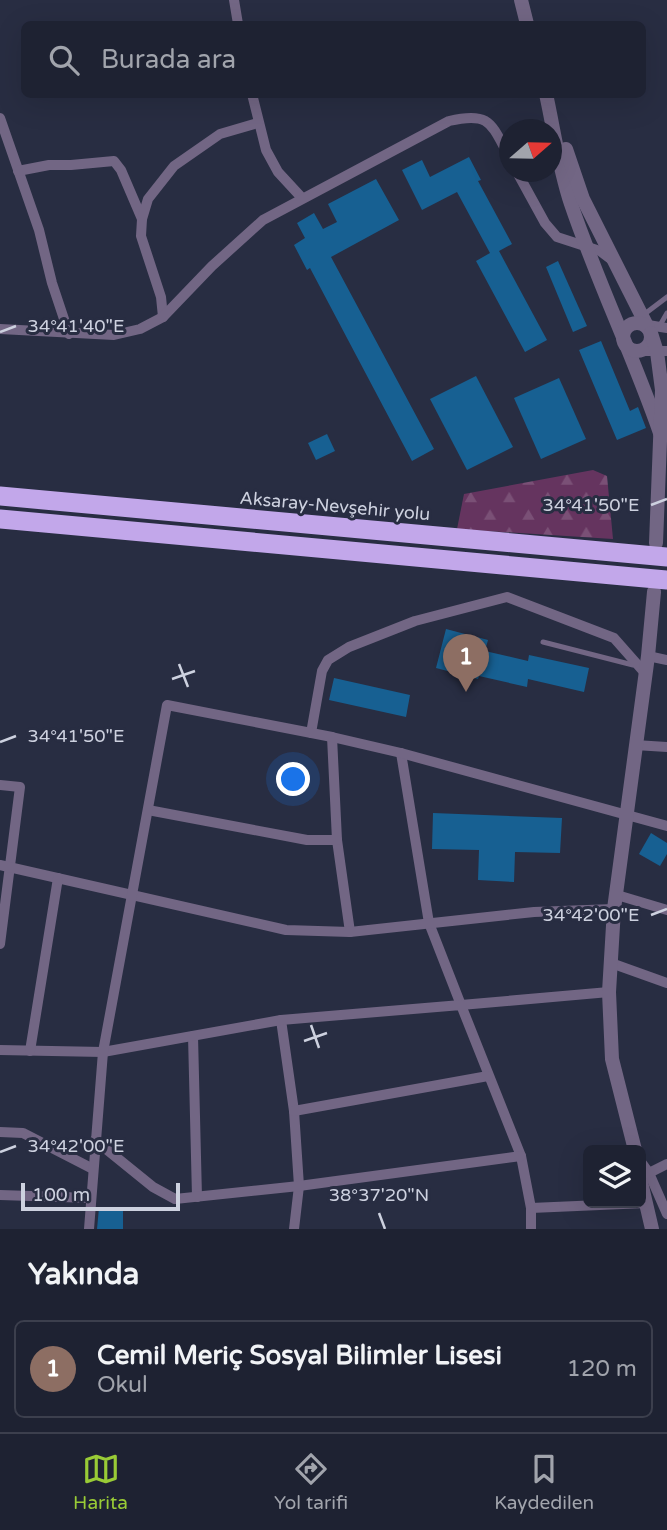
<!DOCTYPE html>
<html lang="tr">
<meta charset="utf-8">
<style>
:root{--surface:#1e2232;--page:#2b2f3e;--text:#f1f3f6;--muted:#a1a4ac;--line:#3c3f4d;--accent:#99cb36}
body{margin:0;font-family:"Varela Round",sans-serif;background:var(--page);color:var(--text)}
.controls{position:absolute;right:21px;bottom:21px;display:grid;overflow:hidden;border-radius:10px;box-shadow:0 7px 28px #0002}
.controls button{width:63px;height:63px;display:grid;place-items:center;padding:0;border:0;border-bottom:2px solid var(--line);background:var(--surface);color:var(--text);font:35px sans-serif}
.compass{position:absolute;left:499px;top:119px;width:63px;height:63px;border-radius:50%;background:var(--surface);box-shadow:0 7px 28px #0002;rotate:70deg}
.scale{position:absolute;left:21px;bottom:18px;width:159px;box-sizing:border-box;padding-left:7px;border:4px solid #cdd1df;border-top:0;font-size:19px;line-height:24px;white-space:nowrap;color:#cdd1df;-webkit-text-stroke:5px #282d42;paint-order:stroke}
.you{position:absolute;left:294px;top:780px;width:24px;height:24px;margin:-18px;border:5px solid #fff;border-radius:50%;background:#1a73e8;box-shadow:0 0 0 10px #1a73e833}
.badge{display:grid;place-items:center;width:46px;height:46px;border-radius:50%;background:var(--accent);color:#fff;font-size:23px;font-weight:700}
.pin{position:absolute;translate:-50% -58px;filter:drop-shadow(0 2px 4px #0008)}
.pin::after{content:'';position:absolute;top:37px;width:24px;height:21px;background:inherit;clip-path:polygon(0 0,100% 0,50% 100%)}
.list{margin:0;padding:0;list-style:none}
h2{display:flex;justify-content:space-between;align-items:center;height:91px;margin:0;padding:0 28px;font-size:30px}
h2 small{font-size:23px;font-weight:400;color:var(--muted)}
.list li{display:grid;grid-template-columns:46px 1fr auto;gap:21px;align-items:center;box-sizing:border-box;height:98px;margin:0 14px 14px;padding:0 14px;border:2px solid var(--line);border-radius:10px}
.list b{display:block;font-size:26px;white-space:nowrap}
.list p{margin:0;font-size:23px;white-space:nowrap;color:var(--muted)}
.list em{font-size:23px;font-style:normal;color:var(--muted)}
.icon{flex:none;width:38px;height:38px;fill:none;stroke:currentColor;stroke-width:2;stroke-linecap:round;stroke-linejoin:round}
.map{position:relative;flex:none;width:667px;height:1229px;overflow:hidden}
.search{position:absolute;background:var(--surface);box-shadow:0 7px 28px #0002;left:21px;right:21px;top:21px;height:77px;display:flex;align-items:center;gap:18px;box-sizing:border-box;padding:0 24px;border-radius:10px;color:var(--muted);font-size:26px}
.sheet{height:203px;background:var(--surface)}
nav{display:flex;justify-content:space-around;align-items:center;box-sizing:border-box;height:98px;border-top:2px solid var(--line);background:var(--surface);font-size:19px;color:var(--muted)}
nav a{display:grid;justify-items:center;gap:4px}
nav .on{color:var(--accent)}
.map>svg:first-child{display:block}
.forest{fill:url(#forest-firs)}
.building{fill:#176092}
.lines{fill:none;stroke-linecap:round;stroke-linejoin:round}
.service{stroke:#726684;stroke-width:5}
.minor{stroke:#726684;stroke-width:10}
.tertiary{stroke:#726684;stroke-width:14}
.trunk{stroke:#c2a7ea;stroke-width:19}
.ticks{fill:none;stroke:#cdd1df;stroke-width:2.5}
.labels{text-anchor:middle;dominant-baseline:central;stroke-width:6;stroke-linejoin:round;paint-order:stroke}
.street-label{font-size:18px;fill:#cdd1df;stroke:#282d42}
.ticks-label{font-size:18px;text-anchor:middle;fill:#cdd1df;stroke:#282d42;stroke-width:6;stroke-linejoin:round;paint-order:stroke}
</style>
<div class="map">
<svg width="667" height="1229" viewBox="0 0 667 1229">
<defs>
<pattern id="forest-firs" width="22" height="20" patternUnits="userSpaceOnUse" patternTransform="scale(1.75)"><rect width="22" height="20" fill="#65345f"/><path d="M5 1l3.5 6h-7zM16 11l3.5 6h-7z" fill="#7a5076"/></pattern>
</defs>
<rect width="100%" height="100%" fill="#282d42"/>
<path class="forest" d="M593 470 607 476 613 539 457 529 464 494Z"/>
<g class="building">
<path d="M469 157 481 180 478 181 512 244 499 251 547 340 525 352 476 261 490 253 457 192 422 210 402 170 422 160 430 177Z"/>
<path d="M376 179 399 220 331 257 434 449 412 461 310 268 307 270 294 245 305 238 297 223 314 213 323 229 337 222 328 204Z"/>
<path d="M558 261 587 326 573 332 546 267Z"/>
<path d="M601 341 630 411 638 407 646 428 617 440 579 350Z"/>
<path d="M476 376 513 447 467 470 430 399Z"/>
<path d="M559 378 586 439 541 459 514 398Z"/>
<path d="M327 434 335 451 316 460 308 443Z"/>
<path d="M446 629 488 640 485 651 528 661 529 655 589 668 584 692 528 679 527 687 479 676 478 679 436 668Z"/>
<path d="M334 678 410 695 406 717 329 700Z"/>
<path d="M433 813 562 818 560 853 515 852 514 882 478 880 479 850 432 849Z"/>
<path d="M651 833 667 843V854L660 866 639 854Z"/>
<path d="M99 1208H123V1229H97Z"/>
</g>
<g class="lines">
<g class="service">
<path d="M630 325 667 297"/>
<path d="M659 327 667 313"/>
<path d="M543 642 633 665"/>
</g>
<g class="minor">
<path d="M234 0 238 24"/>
<path d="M252 94 266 150 278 172 302 198"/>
<path d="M0 118 39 230 52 283 69 334"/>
<path d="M18 171 49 165H71L114 161 121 170 142 219"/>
<path d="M517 172 545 223 557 237 600 251 612 260"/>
<path d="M163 317 161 297 141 236 142 219 148 199 174 166 220 134 258 123"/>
<path d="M642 324 667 328"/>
<path d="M0 329 114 335 140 329 163 317 212 266 263 220 449 121C491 111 491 124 510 158"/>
<path d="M640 351H667"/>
<path d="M648 656 667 660"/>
<path d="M311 733 322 671 328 660 349 647 415 621 507 597 614 638 644 672"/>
<path d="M332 737 337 840 350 932"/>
<path d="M635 745 667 747"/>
<path d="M401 753 429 923 461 1005 609 992"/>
<path d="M0 785 20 787 0 944"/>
<path d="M148 810 307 840H337"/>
<path d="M0 865 286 930 350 932 534 912 614 909"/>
<path d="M617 895 667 910"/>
<path d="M611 963 667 983"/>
<path d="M281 1020 294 1111 299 1186 294 1229"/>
<path d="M193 1036 197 1197"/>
<path d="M0 1050 103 1052 281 1020 461 1005 521 1156 531 1208V1229"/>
<path d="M30 1051 58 878"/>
<path d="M294 1111 488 1076"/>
<path d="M0 1132 23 1133 93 1169"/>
<path d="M95 1140 153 1187 175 1199 299 1186 521 1156"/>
<path d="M641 1162 649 1173 667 1214"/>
<path d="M649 1173 667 1164"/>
<path d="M0 1195 91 1198"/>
<path d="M531 1208 646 1203"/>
<path d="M89 1229 103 1052 167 705 332 737 401 753 667 826"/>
</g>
<g class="tertiary">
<path d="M521 0 527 24"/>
<path d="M546 94C554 130 559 169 571 204 597 281 633 355 660 433"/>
<path d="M566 149 583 199 648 328"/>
<circle cx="637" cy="337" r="14"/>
<path d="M651 333 657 352 662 390 656 543"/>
<path d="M635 1150 612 1059 609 992 614 909 648 656 654 592"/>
<path d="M641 1182 652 1229"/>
</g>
<g class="trunk">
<path d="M0 496 667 557"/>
<path d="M0 519 667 580"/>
</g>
</g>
<path class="ticks" d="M0 332 16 326M651 505 667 499M179 664 188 687M172 679 195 671M0 742 16 736M651 915 667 909M311 1025 319 1048M304 1041 327 1033M0 1152 16 1146M379 1213 385 1229"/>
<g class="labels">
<g class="street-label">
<text transform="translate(335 506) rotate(5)">Aksaray-Nevşehir yolu</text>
</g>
</g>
<g class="ticks-label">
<text x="76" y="332">34°41'40"E</text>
<text x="591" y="511">34°41'50"E</text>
<text x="76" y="742">34°41'50"E</text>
<text x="591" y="921">34°42'00"E</text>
<text x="76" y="1152">34°42'00"E</text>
<text x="379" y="1201">38°37'20"N</text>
</g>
</svg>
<div class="controls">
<button><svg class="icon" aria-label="layers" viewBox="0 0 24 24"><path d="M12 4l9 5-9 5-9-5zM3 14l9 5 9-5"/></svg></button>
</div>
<svg class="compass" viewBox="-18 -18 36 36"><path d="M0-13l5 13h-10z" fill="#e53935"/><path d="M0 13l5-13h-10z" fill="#a1a4ac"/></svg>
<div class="scale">100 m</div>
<div class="you"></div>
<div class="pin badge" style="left:466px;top:692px;background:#8d6e63">1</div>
<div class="search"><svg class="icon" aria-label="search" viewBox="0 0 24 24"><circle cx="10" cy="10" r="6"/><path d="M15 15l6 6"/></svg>Burada ara</div>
</div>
<section class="sheet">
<h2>Yakında<small></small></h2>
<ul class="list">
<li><span class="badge" style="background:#8d6e63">1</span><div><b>Cemil Meriç Sosyal Bilimler Lisesi</b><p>Okul</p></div><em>120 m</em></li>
</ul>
</section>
<nav>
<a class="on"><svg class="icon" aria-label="map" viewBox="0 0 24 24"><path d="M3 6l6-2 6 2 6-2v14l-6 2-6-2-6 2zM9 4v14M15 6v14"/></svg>Harita</a>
<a><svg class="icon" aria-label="directions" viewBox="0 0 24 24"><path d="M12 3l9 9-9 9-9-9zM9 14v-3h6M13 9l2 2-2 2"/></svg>Yol tarifi</a>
<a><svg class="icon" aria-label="saved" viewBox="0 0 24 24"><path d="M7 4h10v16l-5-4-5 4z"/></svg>Kaydedilen</a>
</nav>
